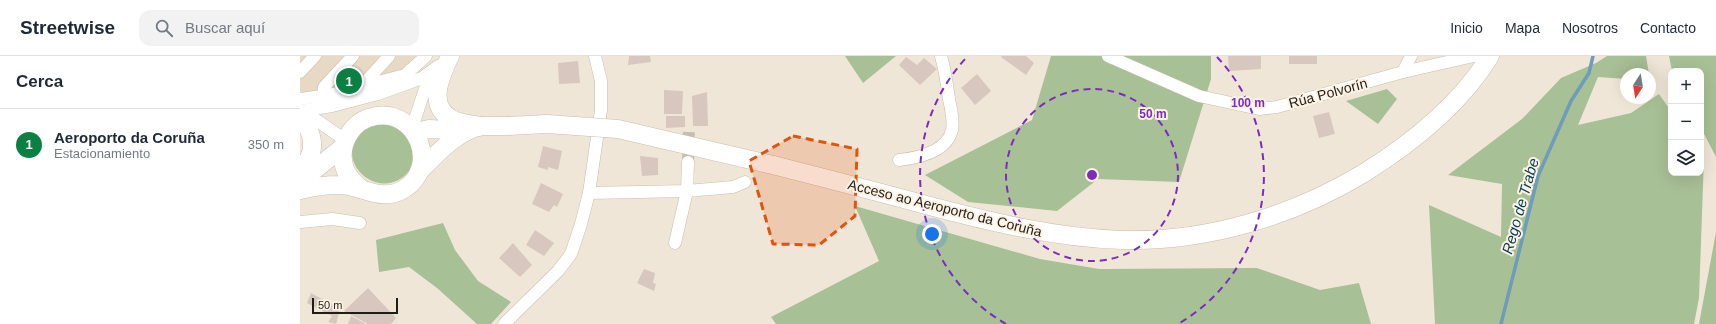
<!DOCTYPE html>
<html lang="es">
<meta charset="utf-8">
<style>
:root{--surface:#fff;--page:#f2f2f3;--text:#1f2937;--muted:#747a83;--line:#e0e1e3;--accent:#0b8043}
body{margin:0;font-family:Helvetica,sans-serif;background:var(--page);color:var(--text)}
.controls{position:absolute;right:12px;top:12px;display:grid;overflow:hidden;border-radius:8px;box-shadow:0 4px 16px #0002}
.controls button{width:36px;height:36px;display:grid;place-items:center;padding:0;border:0;border-bottom:1px solid var(--line);background:var(--surface);color:var(--text);font:20px sans-serif}
.compass{position:absolute;left:1320px;top:12px;width:36px;height:36px;border-radius:50%;background:var(--surface);box-shadow:0 4px 16px #0002;rotate:192deg}
.scale{position:absolute;left:12px;bottom:10px;width:86px;box-sizing:border-box;padding-left:4px;border:2px solid #201d17;border-top:0;font-size:11px;line-height:14px;white-space:nowrap;color:#201d17;-webkit-text-stroke:3px #fdf3e4;paint-order:stroke}
.you{position:absolute;left:632px;top:178px;width:14px;height:14px;margin:-10px;border:3px solid #fff;border-radius:50%;background:#1a73e8;box-shadow:0 0 0 6px #1a73e833}
.badge{display:grid;place-items:center;width:26px;height:26px;border-radius:50%;background:var(--accent);color:#fff;font-size:13px;font-weight:700}
.pin{position:absolute;translate:-50% -50%;border:2px solid #fff;box-shadow:0 1px 4px #0006}
.list{margin:0;padding:0;list-style:none}
h2{display:flex;justify-content:space-between;align-items:center;height:52px;margin:0;padding:0 16px;font-size:17px}
h2 small{font-size:13px;font-weight:400;color:var(--muted)}
.list li{display:grid;grid-template-columns:26px 1fr auto;gap:12px;align-items:center;box-sizing:border-box;height:72px;padding:0 16px;border-top:1px solid var(--line)}
.list b{display:block;font-size:15px;white-space:nowrap}
.list p{margin:0;font-size:13px;white-space:nowrap;color:var(--muted)}
.list em{font-size:13px;font-style:normal;color:var(--muted)}
.icon{flex:none;width:22px;height:22px;fill:none;stroke:currentColor;stroke-width:2;stroke-linecap:round;stroke-linejoin:round}
.map{position:relative;flex:none;width:1416px;height:268px;overflow:hidden}
header{display:flex;align-items:center;gap:24px;box-sizing:border-box;height:56px;padding:0 20px;background:var(--surface);border-bottom:1px solid var(--line)}
header strong{font-size:19px}
nav{display:flex;gap:22px;margin-inline-start:auto;font-size:14px}
.search{width:280px;height:36px;background:var(--page);display:flex;align-items:center;gap:10px;box-sizing:border-box;padding:0 14px;border-radius:12px;color:var(--muted);font-size:15px}
main{display:flex}
aside{flex:1;background:var(--surface)}
.map>svg:first-child{display:block}
.built{fill:#e7d9c4}
.green{fill:#a8c096}
.lines{fill:none;stroke-linecap:round;stroke-linejoin:round}
.stream{stroke:#6e9cb9;stroke-width:3.5}
.building{fill:#d8c7be}
.minor-tunnel{stroke:#c6beb1;stroke-width:12;stroke-dasharray:12 6;stroke-linecap:butt}
.minor-casing{stroke:#c8beb0;stroke-width:13}
.highway-casing{stroke:#c8beb0;stroke-width:19}
.minor{stroke:#fff;stroke-width:12}
.highway{stroke:#fff;stroke-width:18}
.highway-bridge-casing{stroke:#c8beb0;stroke-width:19;stroke-linecap:butt}
.highway-bridge{stroke:#fff;stroke-width:18}
.marked{fill:#de560d;fill-opacity:0.2;stroke:#de560d;stroke-width:3;stroke-dasharray:8 5;stroke-linejoin:round}
.ring{fill:none;stroke:#7b2cbf;stroke-width:2;stroke-dasharray:7 5}
.labels{text-anchor:middle;dominant-baseline:central;stroke-width:4;stroke-linejoin:round;paint-order:stroke}
.street-label{font-size:14px;fill:#201d17;stroke:#fdf3e4}
.water-label{font-size:15px;font-style:italic;fill:#033c58;stroke:#fdf3e4}
.centre{fill:#7b2cbf;stroke:#fdf3e4;stroke-width:2}
.ring-label{font-size:12px;text-anchor:middle;font-weight:bold;fill:#7b2cbf;stroke:#fdf3e4;stroke-width:4;stroke-linejoin:round;paint-order:stroke}
</style>
<header>
<strong>Streetwise</strong>
<div class="search"><svg class="icon" aria-label="search" viewBox="0 0 24 24"><circle cx="10" cy="10" r="6"/><path d="M15 15l6 6"/></svg>Buscar aquí</div>
<nav><a>Inicio</a><a>Mapa</a><a>Nosotros</a><a>Contacto</a></nav>
</header>
<main>
<aside>
<h2>Cerca<small></small></h2>
<ul class="list">
<li><span class="badge">1</span><div><b>Aeroporto da Coruña</b><p>Estacionamiento</p></div><em>350 m</em></li>
</ul>
</aside>
<div class="map">
<svg width="1416" height="268" viewBox="0 0 1416 268">
<rect width="100%" height="100%" fill="#f0e6d7"/>
<path class="built" d="M0 0H133L114 21 0 49Z"/>
<g class="green">
<path d="M545 0H596L563 27Z"/>
<path d="M751 0H911V23L879 126 798 123 757 155 668 146 625 119 732 64Z"/>
<path d="M1307 0H1346L1349 18H1326V23L1298 21 1278 69 1331 57 1359 38 1371 55V117H1401V98L1404 102 1399 242 1394 268H1135L1129 149 1201 181 1202 128 1148 119 1222 63 1261 22 1296 7Z"/>
<path d="M1369 0H1416V101L1401 72V15H1372Z"/>
<path d="M1087 33 1097 43 1078 68 1046 45Z"/>
<path d="M76 66 104 72C108 79 113 87 115 95 116 99 113 111 109 115 83 147 35 111 58 78 62 73 70 69 76 66Z"/>
<path d="M555 150 740 203 799 213 957 212 1020 234 1059 227 1071 268H476L471 261 579 205Z"/>
<path d="M143 167 155 194 178 225 211 246 191 268H177L137 232 109 211 79 216 76 184Z"/>
<path d="M1416 176V268H1399Z"/>
</g>
<g class="lines">
<path class="stream" d="M1201 268 1238 120 1271 45 1289 17 1293 0"/>
</g>
<g class="building">
<path d="M329 0H350L351 6 328 9Z"/>
<path d="M702 0H726L734 7 726 19 701 1Z"/>
<path d="M928 0H961V13L929 15Z"/>
<rect x="989" y="0" width="28" height="8"/>
<path d="M606 1 617 9 624 2 637 13 620 29 599 9Z"/>
<path d="M278 5 280 27 259 28 258 7Z"/>
<path d="M677 18 691 35 675 49 661 32Z"/>
<path d="M364 34 383 35 382 58H364Z"/>
<path d="M407 36 408 70H393L392 40Z"/>
<path d="M1029 56 1035 78 1019 82 1013 60Z"/>
<path d="M366 60H385V71L366 72Z"/>
<path d="M243 90 262 95 258 114 248 111V114L238 111Z"/>
<path d="M340 100 358 102V119L342 120Z"/>
<path d="M241 127 263 138 257 151 254 149 249 156 232 148Z"/>
<path d="M235 174 254 187 244 200 226 189Z"/>
<path d="M213 187 232 209 220 221 199 202Z"/>
<path d="M344 213 355 217 353 227 356 228 354 235 337 227Z"/>
<path d="M68 232 96 262 91 268H68L44 255Z"/>
<path d="M11 237 40 253 36 268 28 266 32 260 7 247Z"/>
<path d="M51 260 66 268H48Z"/>
</g>
<g class="lines">
<path class="minor-tunnel" d="M388 106 389 71"/>
<g class="minor-casing">
<g id="minor">
<path d="M808 0 899 40 959 53 977 51 1103 16 1174 0"/>
<path d="M0 16 15 0"/>
<path d="M1103 16 1111 0"/>
<path d="M61 31 89 0"/>
<path d="M29 39 24 36V31L53 0"/>
<path d="M0 43 29 39 105 19 126 0"/>
<path d="M0 55 32 50 78 38 122 22 138 10"/>
<path d="M0 59 15 63 45 84"/>
<path d="M112 72 128 24 134 16"/>
<path d="M599 104C617 102 647 96 652 74 654 64 651 53 649 43 647 28 645 14 641 0"/>
<path d="M289 137 387 135 433 131 445 126"/>
<path d="M0 166 32 163 60 167"/>
<path d="M375 187 387 135 388 106"/>
<path d="M204 268 258 215 271 198 281 168 289 137 301 54V25L295 0"/>
</g>
</g>
<g class="highway-casing">
<g id="highway">
<path d="M150 0C139 23 125 55 159 66 166 68 174 69 181 70"/>
<path d="M0 64C12 71 15 90 9 102 7 106 3 109 0 111"/>
<path d="M116 76 129 73 167 75"/>
<path d="M473 109C524 122 575 135 626 149 691 166 756 182 823 184 907 186 993 160 1064 117 1112 87 1160 49 1190 0"/>
<path d="M119 116C135 99 159 73 183 70 191 70 200 70 208 70"/>
<path d="M0 123 7 120 43 91"/>
<path d="M0 134C12 131 27 129 39 129 62 129 81 147 104 133 140 111 117 53 76 60 51 64 37 90 45 113 48 121 54 127 60 132"/>
</g>
</g>
<use href="#minor" class="minor"/>
<use href="#highway" class="highway"/>
<g class="highway-bridge-casing">
<path id="highway-bridge" d="M208 70 247 68 318 73 473 109"/>
</g>
<use href="#highway-bridge" class="highway-bridge"/>
</g>
<path class="marked" d="M493 80 557 93 555 160 519 189 473 188 449 105Z"/>
<g class="ring">
<circle cx="792" cy="119" r="86"/>
<path d="M706 268A172 172 0 0 1 667 1M917 1A172 172 0 0 1 878 268"/>
</g>
<g class="labels">
<g class="street-label">
<text transform="translate(1028 37) rotate(-15)">Rúa Polvorín</text>
<text transform="translate(645 152) rotate(14)">Acceso ao Aeroporto da Coruña</text>
</g>
<g class="water-label">
<text transform="translate(1220 150) rotate(-74)">Rego de Trabe</text>
</g>
</g>
<circle cx="792" cy="119" r="6" class="centre"/>
<g class="ring-label">
<text x="948" y="51">100 m</text>
<text x="853" y="62">50 m</text>
</g>
</svg>
<div class="controls">
<button>+</button>
<button>−</button>
<button><svg class="icon" aria-label="layers" viewBox="0 0 24 24"><path d="M12 4l9 5-9 5-9-5zM3 14l9 5 9-5"/></svg></button>
</div>
<svg class="compass" viewBox="-18 -18 36 36"><path d="M0-13l5 13h-10z" fill="#e53935"/><path d="M0 13l5-13h-10z" fill="#747a83"/></svg>
<div class="scale">50 m</div>
<div class="you"></div>
<div class="pin badge" style="left:49px;top:25px">1</div>
</div>
</main>
